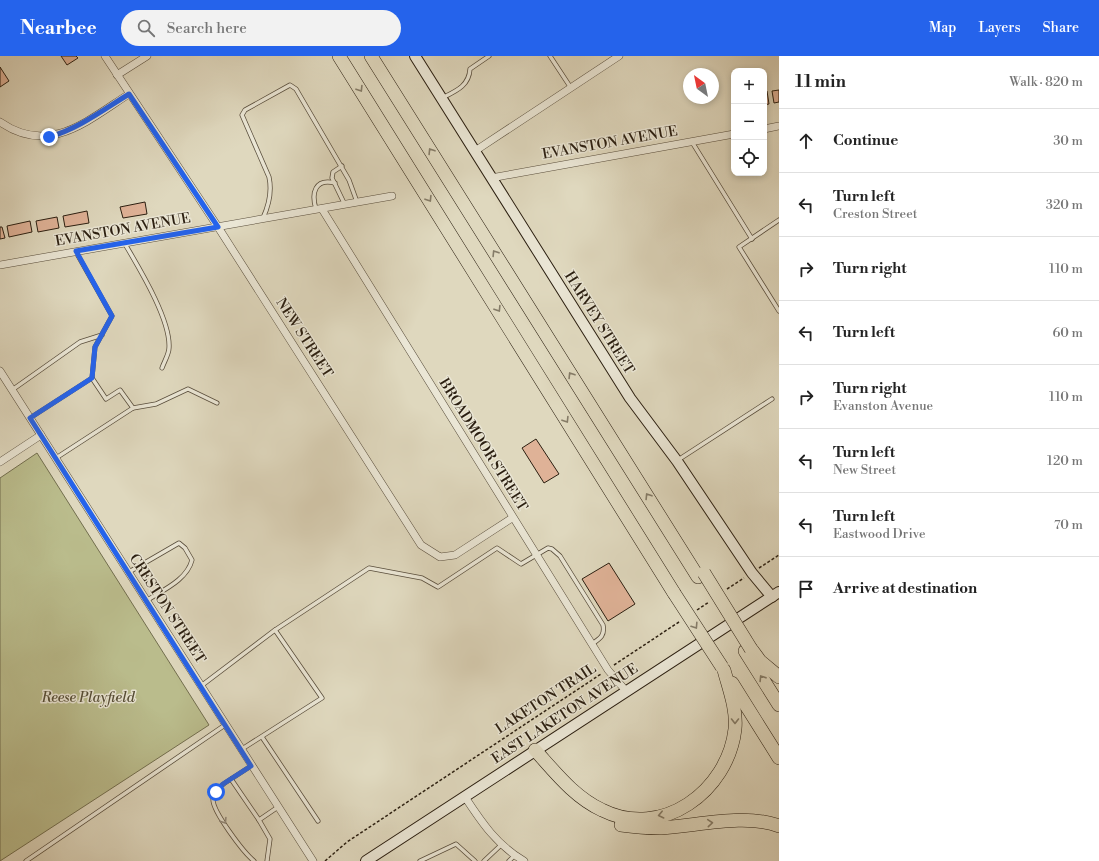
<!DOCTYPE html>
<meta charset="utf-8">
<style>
:root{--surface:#fff;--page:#f2f2f2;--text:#222;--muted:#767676;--line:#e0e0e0;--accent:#2563eb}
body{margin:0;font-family:"Libre Bodoni",serif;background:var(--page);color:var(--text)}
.controls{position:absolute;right:12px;top:12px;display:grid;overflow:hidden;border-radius:8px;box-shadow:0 2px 6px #0003}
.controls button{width:36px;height:36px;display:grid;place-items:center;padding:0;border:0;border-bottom:1px solid var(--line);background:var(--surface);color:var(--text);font:20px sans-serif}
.compass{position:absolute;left:683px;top:12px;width:36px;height:36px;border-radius:50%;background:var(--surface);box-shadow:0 2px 6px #0003;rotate:327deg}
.stop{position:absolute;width:12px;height:12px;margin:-9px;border:3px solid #2563eb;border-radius:50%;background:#fff}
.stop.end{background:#2563eb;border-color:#fff;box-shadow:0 1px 4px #0008}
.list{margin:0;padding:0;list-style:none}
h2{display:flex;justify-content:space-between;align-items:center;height:52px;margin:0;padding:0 16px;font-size:17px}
h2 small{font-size:13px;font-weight:400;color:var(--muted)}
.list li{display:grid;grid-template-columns:26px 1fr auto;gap:12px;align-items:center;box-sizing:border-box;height:64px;padding:0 16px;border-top:1px solid var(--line)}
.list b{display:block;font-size:15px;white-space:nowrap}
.list p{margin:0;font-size:13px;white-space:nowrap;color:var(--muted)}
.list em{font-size:13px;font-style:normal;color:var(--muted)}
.icon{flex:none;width:22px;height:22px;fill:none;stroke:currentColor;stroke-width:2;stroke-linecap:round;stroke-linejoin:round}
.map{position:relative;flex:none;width:779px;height:805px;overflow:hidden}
header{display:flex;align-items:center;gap:24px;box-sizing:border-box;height:56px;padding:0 20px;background:var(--accent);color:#fff}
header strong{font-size:19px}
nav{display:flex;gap:22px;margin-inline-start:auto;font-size:14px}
.search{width:280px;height:36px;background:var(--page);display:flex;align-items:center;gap:10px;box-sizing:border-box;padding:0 14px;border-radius:22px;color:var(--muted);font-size:15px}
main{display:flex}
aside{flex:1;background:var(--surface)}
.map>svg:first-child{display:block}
.green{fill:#babc8c;stroke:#726e4e}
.building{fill:#dfb297;stroke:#2b1f11}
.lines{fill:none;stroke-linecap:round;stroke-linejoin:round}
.lane-casing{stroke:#584d3c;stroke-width:5}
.street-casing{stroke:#584d3c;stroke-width:8}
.secondary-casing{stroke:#2b1f11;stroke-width:12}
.highway-casing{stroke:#2b1f11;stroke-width:14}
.path{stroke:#2b1f11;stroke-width:1.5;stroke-dasharray:3 2;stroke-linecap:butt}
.lane{stroke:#eae6d5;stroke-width:3.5}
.street{stroke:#eae6d5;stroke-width:7}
.secondary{stroke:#eae6d5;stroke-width:10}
.highway{stroke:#dfd8be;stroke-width:13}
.highway-bridge-casing{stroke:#2b1f11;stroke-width:14;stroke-linecap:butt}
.highway-bridge{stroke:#dfd8be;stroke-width:13}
.oneway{stroke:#857c68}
.oneway2{stroke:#948c7d}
.route{stroke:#2563eb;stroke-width:5}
.labels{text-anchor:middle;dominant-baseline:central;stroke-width:3;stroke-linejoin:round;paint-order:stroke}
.street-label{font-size:14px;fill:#2b1f11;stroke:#eae6d5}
.park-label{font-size:14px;font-style:italic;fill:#564e36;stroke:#eae6d5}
</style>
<header>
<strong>Nearbee</strong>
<div class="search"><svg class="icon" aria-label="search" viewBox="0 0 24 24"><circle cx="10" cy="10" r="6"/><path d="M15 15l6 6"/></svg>Search here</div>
<nav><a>Map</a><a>Layers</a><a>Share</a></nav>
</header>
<main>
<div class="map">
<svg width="779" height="805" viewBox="0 0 779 805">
<rect width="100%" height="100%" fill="#dfd8be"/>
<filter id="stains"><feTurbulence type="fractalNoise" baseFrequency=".005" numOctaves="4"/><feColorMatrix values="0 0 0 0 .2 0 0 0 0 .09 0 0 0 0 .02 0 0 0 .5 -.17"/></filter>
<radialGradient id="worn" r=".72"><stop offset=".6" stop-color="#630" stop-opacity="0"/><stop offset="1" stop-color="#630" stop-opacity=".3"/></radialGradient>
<path class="green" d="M37 397 209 669 0 805V422Z"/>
<g class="building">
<path d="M61 0H76L78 2 67 9Z"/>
<path d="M0 11 9 25 0 31Z"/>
<path d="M779 34V46L774 47 772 35Z"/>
<path d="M767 35 769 48 764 49V36Z"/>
<path d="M145 146 147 158 123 162 120 151Z"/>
<path d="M87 155 89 167 65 171 63 160Z"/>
<path d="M57 161 59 172 38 176 36 165Z"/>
<path d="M30 165 32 176 9 181 7 170Z"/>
<path d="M0 171H2L5 182 0 183Z"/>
<path d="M536 383 559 418 544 427 522 392Z"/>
<path d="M609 507 635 548 608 565 582 523Z"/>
</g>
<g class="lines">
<g class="lane-casing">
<g id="lane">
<path d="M550 0 571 32"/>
<path d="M442 42C456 35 469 30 470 13L489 0"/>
<path d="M692 86 752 183"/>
<path d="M342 110 333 116 332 122 345 149"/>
<path d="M316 153C311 137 315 122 335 127"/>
<path d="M263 162C269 149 272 135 269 121L242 59 245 54 290 29 296 33 349 124 357 146"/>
<path d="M779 164 739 191 779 255"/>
<path d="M125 188C139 212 171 264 169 292 169 298 164 306 162 312"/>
<path d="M76 196 112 260 95 291 92 322"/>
<path d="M12 334 80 286 102 279"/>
<path d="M133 352 156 348 188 333 217 347"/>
<path d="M30 362 92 322 106 343 120 334 133 352 56 402"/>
<path d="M678 404 772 343"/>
<path d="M129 516 179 487 185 492 192 504C187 524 163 534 146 545"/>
<path d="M201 630 275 574 369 512 422 522 438 531 497 492 521 508 548 492 552 493 560 500 603 569C605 579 601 582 592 588"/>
<path d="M262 681 318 765"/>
<path d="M242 693 322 642 275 574"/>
<path d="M251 710 231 723 259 764"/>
<path d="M231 723C223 728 215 733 213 743 212 755 244 797 254 805"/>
<path d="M26 805 225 669"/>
<path d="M267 805 270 783 259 764 278 751"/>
<path d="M420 805 456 788 475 805"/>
<path d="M484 805 501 789"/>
<path d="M509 805 515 799"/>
</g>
</g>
<g class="street-casing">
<g id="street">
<path d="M105 0 218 171 421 489 440 501 455 499 512 462"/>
<path d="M117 19 147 0"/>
<path d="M0 66C49 100 87 65 129 38"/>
<path d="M764 73 779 70"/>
<path d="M475 95 619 0"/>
<path d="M491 122 734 78"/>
<path d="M322 153 608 614 626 635"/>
<path d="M0 209 392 140"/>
<path d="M0 315 313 805"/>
<path d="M0 406 41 379"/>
<path d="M465 741C482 767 497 789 524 805"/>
</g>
</g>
<g class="secondary-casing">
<g id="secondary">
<path d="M415 0 630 342 677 405 752 517 772 541"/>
<path d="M366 805 779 536"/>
</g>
</g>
<g class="highway-casing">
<g id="highway">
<path d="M339 0 674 537"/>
<path d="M371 0 698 521"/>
<path d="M752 594 760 605 779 621"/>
<path d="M745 595 779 649"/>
<path d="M732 627 779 702"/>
<path d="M535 694C555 716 574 741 602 754 662 784 728 735 735 673 737 653 729 633 724 614"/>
<path d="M621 769C635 771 648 772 661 772 697 770 745 757 779 770"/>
</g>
</g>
<g class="path">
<path d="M759 512 779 499"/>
<path d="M727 533 744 522"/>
<path d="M697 554 709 546"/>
<path d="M614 609 679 566"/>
<path d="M325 805 347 786 601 618"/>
</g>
<use href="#lane" class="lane"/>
<use href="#street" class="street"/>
<use href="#secondary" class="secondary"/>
<use href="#highway" class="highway"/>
<g class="highway-bridge-casing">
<g id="highway-bridge">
<path d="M704 517 751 593"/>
<path d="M674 537 722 611"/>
</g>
</g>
<use href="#highway-bridge" class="highway-bridge"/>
</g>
<defs><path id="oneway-chevron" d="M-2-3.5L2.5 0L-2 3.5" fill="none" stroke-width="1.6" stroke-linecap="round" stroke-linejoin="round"/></defs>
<g class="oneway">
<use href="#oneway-chevron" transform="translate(360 33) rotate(58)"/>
<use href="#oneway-chevron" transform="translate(431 95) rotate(-122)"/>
<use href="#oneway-chevron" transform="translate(429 143) rotate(58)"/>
<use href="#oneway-chevron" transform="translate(495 197) rotate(-122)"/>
<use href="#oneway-chevron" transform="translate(498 253) rotate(58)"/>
<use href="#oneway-chevron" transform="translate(571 319) rotate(-122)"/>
<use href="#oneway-chevron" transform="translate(566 364) rotate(58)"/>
<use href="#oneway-chevron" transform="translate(648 440) rotate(-122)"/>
<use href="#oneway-chevron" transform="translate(695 570) rotate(57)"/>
<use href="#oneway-chevron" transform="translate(762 622) rotate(-122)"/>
<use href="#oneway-chevron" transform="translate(735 665) rotate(90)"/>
<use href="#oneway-chevron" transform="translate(661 759) rotate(167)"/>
<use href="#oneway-chevron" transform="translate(710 767) rotate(-5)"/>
</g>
<use class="oneway2" href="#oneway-chevron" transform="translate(224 765) rotate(58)"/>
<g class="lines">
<path class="route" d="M49 81C78 73 103 54 129 38L218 171 76 195 112 260 95 291 92 322 30 362 251 710 223 728 216 736"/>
</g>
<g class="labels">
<g class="street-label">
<text transform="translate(610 87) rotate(-10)">EVANSTON AVENUE</text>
<text transform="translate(123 174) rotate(-10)">EVANSTON AVENUE</text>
<text transform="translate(599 267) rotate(58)">HARVEY STREET</text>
<text transform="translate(304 282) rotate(57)">NEW STREET</text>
<text transform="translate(483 389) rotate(58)">BROADMOOR STREET</text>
<text transform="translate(167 553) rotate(57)">CRESTON STREET</text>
<text transform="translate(546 643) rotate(-33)">LAKETON TRAIL</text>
<text transform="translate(565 658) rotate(-33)">EAST LAKETON AVENUE</text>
</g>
<g class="park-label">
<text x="88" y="642">Reese Playfield</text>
</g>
</g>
<rect width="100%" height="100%" filter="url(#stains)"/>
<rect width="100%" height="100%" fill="url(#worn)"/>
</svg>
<div class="controls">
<button>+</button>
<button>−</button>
<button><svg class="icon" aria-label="locate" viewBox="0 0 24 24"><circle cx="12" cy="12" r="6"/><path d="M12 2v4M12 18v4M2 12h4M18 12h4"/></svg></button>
</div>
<svg class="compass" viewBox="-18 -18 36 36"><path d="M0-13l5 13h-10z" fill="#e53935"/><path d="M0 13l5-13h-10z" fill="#767676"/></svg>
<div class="stop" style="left:216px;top:736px"></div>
<div class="stop end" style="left:49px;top:81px"></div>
</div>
<aside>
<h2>11 min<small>Walk · 820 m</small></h2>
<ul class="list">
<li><svg class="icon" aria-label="ahead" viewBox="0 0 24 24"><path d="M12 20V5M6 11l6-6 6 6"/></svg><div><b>Continue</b></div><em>30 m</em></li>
<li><svg class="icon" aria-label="left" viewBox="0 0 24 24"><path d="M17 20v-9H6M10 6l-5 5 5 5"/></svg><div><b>Turn left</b><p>Creston Street</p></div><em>320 m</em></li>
<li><svg class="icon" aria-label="right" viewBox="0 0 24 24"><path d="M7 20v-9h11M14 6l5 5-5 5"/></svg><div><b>Turn right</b></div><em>110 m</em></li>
<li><svg class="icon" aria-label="left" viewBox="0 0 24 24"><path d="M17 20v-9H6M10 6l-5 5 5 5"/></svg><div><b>Turn left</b></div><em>60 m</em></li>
<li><svg class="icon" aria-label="right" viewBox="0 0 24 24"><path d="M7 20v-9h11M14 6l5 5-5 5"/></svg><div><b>Turn right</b><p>Evanston Avenue</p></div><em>110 m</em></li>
<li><svg class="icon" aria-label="left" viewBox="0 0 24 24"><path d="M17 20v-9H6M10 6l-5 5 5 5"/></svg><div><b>Turn left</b><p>New Street</p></div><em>120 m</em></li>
<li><svg class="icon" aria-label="left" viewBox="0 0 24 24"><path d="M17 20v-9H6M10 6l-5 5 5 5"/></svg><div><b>Turn left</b><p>Eastwood Drive</p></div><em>70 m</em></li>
<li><svg class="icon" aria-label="arrive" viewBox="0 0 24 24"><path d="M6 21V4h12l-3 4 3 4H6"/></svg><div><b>Arrive at destination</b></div></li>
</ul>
</aside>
</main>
